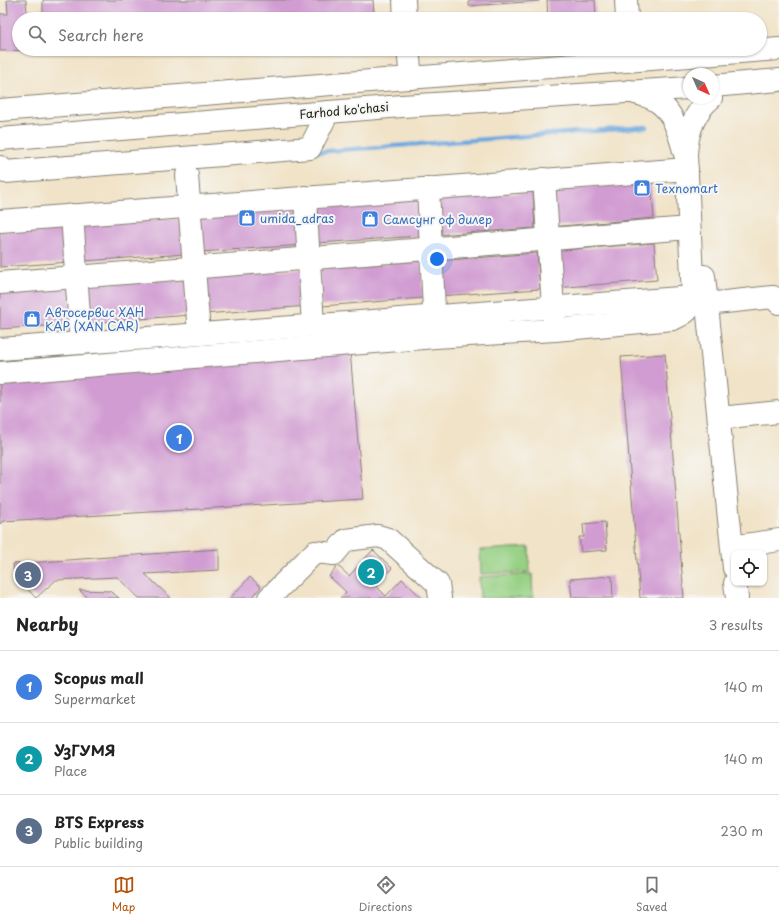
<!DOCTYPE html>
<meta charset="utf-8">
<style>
:root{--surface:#fff;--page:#f6f6f6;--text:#222;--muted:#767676;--line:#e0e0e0;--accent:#b45309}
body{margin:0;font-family:"Playpen Sans",sans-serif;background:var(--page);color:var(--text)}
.controls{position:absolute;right:12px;bottom:12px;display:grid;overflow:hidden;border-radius:8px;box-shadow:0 1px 3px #0004}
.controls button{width:36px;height:36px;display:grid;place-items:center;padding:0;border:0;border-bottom:1px solid var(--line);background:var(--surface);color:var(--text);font:20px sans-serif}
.compass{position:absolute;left:683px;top:68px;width:36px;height:36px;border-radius:50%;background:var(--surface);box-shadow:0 1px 3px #0004;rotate:135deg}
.you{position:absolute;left:437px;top:259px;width:14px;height:14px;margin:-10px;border:3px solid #fff;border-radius:50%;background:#1a73e8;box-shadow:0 0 0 6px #1a73e833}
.badge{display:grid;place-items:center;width:26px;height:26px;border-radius:50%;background:var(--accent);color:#fff;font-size:13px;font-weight:700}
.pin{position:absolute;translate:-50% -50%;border:2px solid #fff;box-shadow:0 1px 4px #0006}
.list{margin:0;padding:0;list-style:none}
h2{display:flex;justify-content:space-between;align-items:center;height:52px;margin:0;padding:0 16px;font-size:17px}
h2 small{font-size:13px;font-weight:400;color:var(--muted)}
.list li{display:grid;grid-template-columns:26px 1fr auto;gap:12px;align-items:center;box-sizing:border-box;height:72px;padding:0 16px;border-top:1px solid var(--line)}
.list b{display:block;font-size:15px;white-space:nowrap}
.list p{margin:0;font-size:13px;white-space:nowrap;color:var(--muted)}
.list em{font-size:13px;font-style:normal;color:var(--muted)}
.icon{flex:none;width:22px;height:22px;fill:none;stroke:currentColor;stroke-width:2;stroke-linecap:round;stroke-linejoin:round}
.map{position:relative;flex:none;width:779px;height:598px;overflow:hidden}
.search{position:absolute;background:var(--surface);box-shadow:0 1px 3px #0004;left:12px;right:12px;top:12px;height:44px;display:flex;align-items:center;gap:10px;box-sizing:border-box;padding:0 14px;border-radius:22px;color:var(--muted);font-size:15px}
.sheet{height:268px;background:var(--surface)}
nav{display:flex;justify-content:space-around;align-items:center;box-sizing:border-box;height:56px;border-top:1px solid var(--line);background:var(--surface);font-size:11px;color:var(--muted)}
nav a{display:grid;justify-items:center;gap:2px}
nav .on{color:var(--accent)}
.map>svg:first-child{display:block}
.green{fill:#96d084;stroke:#597650}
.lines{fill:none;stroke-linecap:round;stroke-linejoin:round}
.stream{stroke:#70a8df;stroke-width:4.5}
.building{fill:#d19cd2}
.minor-casing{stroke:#868072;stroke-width:24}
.major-casing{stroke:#868072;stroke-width:24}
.minor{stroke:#fff;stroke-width:22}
.major{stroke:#fff;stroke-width:22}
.labels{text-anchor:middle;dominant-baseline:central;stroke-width:4;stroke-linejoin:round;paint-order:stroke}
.street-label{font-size:12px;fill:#1c1c1c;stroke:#f6f6f2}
.shop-label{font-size:12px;fill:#366cbe;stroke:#f6f6f2;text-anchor:start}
</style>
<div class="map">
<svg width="779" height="598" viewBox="0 0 779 598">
<rect width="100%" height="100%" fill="#f6f6f2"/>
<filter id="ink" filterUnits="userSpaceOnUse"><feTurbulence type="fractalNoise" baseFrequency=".025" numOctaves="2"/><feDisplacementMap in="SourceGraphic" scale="8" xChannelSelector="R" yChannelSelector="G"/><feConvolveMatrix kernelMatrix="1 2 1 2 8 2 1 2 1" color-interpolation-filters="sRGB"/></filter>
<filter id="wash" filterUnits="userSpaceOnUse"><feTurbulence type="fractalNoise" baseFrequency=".012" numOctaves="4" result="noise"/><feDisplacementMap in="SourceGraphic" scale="16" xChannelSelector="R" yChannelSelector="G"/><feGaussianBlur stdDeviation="0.9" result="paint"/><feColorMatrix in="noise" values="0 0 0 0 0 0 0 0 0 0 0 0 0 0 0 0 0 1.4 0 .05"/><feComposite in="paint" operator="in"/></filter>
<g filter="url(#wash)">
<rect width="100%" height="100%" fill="#f1e3c7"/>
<g class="green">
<path d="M529 547 530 572 481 574 480 550Z"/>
<path d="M532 574 533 598H480L479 577Z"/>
</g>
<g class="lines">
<path class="stream" d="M315 152 646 127"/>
</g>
<g id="blocks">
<g class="building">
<path d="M7 0H26L27 13 43 12V0H373L374 15 307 19H19V49L30 50 0 51V14H8Z"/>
<path d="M469 0H539V1L469 6Z"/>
<path d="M547 0H595L596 19H548Z"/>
<path d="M282 49H316V51L282 54Z"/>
<path d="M651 182 654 218 550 227 547 190Z"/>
<path d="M533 192 535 228 435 235 432 199Z"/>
<path d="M418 200 420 236 318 243 315 207Z"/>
<path d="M302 209 304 245 200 252 197 216Z"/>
<path d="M184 218 186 254 83 261 81 225Z"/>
<path d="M67 226 70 262 0 267V231Z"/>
<path d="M654 243 657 280 554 288 551 251Z"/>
<path d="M537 253 540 289 438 296 436 261Z"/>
<path d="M421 261 423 298 322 306 319 269Z"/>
<path d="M305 269 308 306 204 314 202 276Z"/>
<path d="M188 278 190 315 88 323 85 285Z"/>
<path d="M70 287 73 324 0 329V293Z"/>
<path d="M350 351 363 499 3 521 0 524V377Z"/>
<path d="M665 354 684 598H640L621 357Z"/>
<path d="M605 522 607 550 581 552 579 537H584L583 524Z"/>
<path d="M219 549V570L145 574 171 598H139L117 577 56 580 36 598 14 575 13 564Z"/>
<path d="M373 550 392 568 376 586 386 596 402 579 422 598H340L346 592 329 576 338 566 349 576Z"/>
<path d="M612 576 613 598H572L570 579Z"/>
<path d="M250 577 261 587 251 598H230Z"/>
<path d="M79 590 110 591 119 598H88Z"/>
</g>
</g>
</g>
<g filter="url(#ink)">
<use href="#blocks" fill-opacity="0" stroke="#868072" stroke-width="1"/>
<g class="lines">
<g class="minor-casing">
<g id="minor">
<path d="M404 0 405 19"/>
<path d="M626 0 627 19"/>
<path d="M408 49 411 78"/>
<path d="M629 91C638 94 651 96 658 102 674 112 680 137 685 154"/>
<path d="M0 167 5 172 310 148 328 112"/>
<path d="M187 175 199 334"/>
<path d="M544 179 554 321"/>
<path d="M428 188 435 330"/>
<path d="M305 197 313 325"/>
<path d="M72 215 81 343"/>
<path d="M0 221 687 169"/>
<path d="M704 276 734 568"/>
<path d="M0 283 689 228"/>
<path d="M706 304 773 297 779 303"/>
<path d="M0 349 693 297"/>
<path d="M0 373 435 337 555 330 673 319C686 313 690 311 693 297L686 155C687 134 694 112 711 98"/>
<path d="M719 418 779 412"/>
<path d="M732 547 779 540"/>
<path d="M735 583 737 598"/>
<path d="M269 598 315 552 334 554 346 540 378 536 388 539 438 584 440 598"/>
</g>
</g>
<g class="major-casing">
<g id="major">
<path d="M713 86 779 80"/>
<path d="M0 110 779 49"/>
<path d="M0 139 402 106 689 88"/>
</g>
</g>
<use href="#minor" class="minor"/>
<use href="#major" class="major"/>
</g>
</g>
<defs>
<g id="shop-square" transform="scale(0.9)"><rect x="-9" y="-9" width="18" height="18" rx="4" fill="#3f7fe0" stroke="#f6f6f2"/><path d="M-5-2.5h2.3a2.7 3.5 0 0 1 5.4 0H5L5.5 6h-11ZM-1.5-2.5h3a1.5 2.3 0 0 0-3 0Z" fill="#fff"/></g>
</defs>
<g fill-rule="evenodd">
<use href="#shop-square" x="642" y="188"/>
<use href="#shop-square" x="247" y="218"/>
<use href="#shop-square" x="370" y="219"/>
<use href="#shop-square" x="32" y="319"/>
</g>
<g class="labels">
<g class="street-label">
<text transform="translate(344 110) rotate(-5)">Farhod ko'chasi</text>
</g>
<g class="shop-label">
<text x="655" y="188">Texnomart</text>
<text x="260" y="218">umida_adras</text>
<text x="383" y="219">Самсунг оф дилер</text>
<text x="45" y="312">Автосервис ХАН<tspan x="45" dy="14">КАР (XAN CAR)</tspan></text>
</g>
</g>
</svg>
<div class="controls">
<button><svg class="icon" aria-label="locate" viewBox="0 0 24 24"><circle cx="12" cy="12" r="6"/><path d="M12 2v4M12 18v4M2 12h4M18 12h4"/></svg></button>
</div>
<svg class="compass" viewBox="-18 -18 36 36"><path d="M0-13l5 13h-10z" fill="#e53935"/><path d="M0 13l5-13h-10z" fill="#767676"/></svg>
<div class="you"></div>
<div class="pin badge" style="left:179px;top:438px;background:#3f7fe0">1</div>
<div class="pin badge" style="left:371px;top:572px;background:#0f9aa8">2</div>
<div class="pin badge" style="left:28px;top:575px;background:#5c6f8a">3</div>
<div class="search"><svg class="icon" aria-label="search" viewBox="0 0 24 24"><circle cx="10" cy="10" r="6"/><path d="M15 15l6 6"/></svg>Search here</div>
</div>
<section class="sheet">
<h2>Nearby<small>3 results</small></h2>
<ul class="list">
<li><span class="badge" style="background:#3f7fe0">1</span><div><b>Scopus mall</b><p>Supermarket</p></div><em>140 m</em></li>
<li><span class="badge" style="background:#0f9aa8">2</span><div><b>УзГУМЯ</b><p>Place</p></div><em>140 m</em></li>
<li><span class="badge" style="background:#5c6f8a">3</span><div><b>BTS Express</b><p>Public building</p></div><em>230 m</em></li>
</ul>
</section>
<nav>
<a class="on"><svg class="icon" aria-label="map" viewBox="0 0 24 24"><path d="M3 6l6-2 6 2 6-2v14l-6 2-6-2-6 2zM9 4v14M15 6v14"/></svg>Map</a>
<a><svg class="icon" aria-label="directions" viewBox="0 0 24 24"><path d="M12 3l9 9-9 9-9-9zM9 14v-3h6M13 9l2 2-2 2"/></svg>Directions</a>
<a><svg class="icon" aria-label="saved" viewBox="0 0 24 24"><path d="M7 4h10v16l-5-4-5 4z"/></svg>Saved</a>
</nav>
